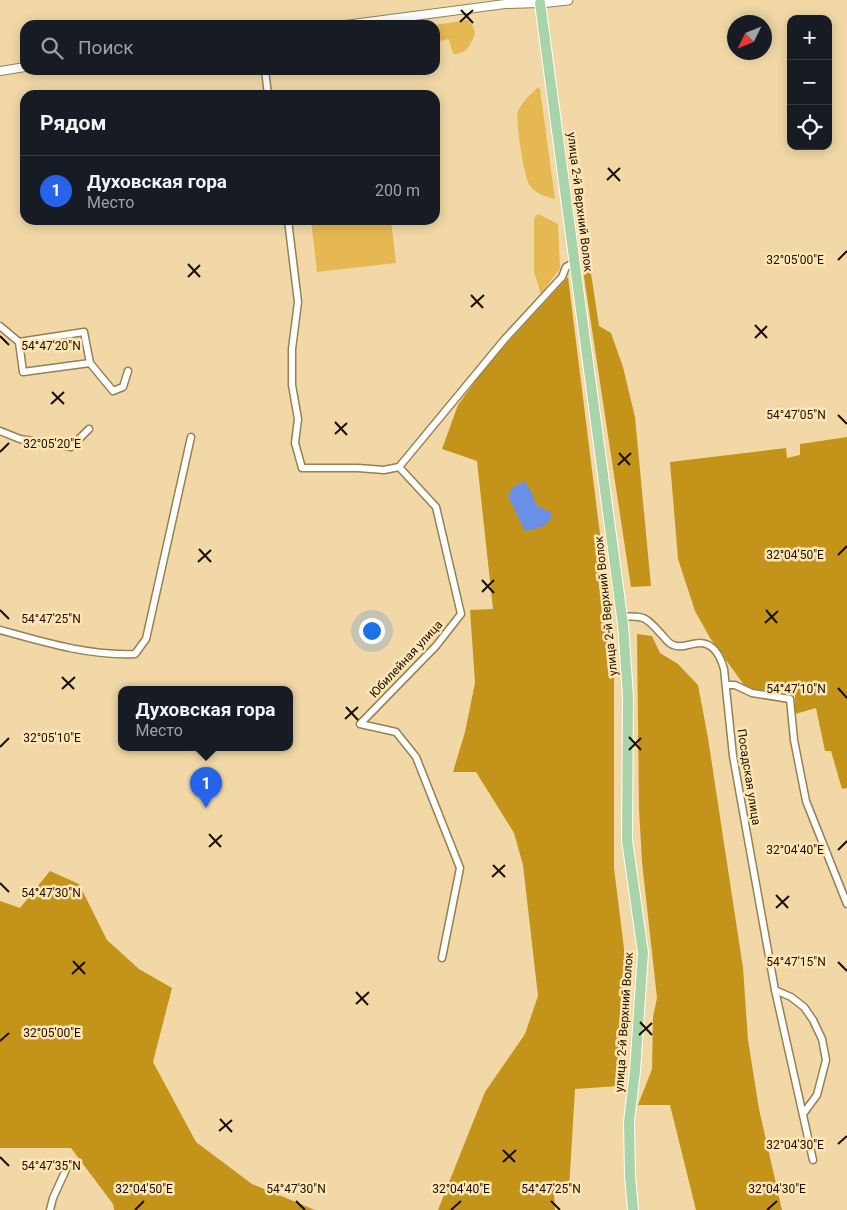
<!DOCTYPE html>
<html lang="ru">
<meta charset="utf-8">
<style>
:root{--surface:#171b24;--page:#242831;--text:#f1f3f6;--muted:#9ea1a6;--line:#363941;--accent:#2563eb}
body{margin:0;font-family:Roboto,sans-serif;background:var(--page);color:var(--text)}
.controls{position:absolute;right:15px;top:15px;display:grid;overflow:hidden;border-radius:10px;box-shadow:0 2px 12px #0003}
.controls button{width:45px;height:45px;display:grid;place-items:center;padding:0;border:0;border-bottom:1px solid var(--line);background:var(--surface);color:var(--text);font:25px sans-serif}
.compass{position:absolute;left:727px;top:15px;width:45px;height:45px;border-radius:50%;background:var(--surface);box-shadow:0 2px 12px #0003;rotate:227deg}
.you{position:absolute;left:371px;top:630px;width:18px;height:18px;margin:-12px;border:4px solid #fff;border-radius:50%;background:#1a73e8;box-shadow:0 0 0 8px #1a73e833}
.badge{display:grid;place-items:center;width:32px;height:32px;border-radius:50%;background:var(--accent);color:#fff;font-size:16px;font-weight:700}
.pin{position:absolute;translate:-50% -41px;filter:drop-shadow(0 1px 2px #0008)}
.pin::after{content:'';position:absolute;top:26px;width:18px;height:15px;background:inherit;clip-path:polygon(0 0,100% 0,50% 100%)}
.popup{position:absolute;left:118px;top:686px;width:175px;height:65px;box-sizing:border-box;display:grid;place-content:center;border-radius:10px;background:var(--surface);filter:drop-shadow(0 1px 4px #0005);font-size:16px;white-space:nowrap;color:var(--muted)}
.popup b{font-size:19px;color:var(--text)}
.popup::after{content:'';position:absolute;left:50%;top:100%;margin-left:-10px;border:10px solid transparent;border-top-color:var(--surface)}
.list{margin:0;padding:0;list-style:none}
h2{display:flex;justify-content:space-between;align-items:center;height:65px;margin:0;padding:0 20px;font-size:21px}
h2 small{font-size:16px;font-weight:400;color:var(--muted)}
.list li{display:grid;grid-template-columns:32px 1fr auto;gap:15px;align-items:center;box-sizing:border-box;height:70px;padding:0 20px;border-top:1px solid var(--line)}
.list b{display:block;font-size:19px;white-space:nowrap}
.list p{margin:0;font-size:16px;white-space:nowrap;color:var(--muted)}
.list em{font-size:16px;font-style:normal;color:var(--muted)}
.icon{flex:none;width:28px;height:28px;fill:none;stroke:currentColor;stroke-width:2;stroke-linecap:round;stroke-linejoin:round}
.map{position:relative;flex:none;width:847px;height:1210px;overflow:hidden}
.search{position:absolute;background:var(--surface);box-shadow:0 2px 12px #0003;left:20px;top:20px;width:420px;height:55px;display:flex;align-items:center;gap:12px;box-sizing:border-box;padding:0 18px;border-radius:15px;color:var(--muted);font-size:19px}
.panel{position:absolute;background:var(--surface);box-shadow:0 2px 12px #0003;left:20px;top:90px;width:420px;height:135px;border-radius:15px}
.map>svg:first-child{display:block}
.green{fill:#e6b852}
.forest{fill:#c39419}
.water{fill:#6990e6}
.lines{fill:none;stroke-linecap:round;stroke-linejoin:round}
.minor-casing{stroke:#978051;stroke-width:9}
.tertiary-casing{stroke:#978051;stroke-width:10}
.secondary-casing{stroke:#978051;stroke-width:11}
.primary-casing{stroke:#fff;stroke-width:12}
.minor{stroke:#fff;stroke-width:6}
.tertiary{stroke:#fff;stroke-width:8}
.secondary{stroke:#fff;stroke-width:9}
.primary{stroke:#a9d4aa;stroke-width:10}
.ticks{fill:none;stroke:#180f00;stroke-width:2}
.labels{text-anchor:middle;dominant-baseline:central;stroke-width:5;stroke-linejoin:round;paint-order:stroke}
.street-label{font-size:12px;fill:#180f00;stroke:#ffe5b3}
.ticks-label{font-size:12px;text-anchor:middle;fill:#180f00;stroke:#ffe5b3;stroke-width:5;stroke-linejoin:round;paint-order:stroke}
</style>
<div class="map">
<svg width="847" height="1210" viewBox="0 0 847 1210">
<rect width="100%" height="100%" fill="#f1d8a6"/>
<g class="green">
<path d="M468 20 473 26 475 33C472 44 466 55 453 54L449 39 435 42V25Z"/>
<path d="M538 87 540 89 555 199C545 197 534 193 529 184 524 176 515 119 518 111 522 102 531 94 538 87Z"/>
<path d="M538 214 558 224 560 268 541 294 534 272V218Z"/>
<path d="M311 220H391L396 263 317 272Z"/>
</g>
<g class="forest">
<path d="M581 257 589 260 599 326 611 333 623 367 635 417 651 586 631 587Z"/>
<path d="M568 277 614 647V868L628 981 619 1086 575 1089 569 1189 554 1193 555 1210H438L485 1092 525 1034 538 996 523 865 514 833 476 772H453L465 732 475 683 470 610 493 609 477 461 442 449 458 405 487 365Z"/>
<path d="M847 437V788L842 789 831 751H825L816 708 795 714V693L747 689 710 638 695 611 678 559 670 462 786 448 787 458 800 455V444Z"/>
<path d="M637 634 652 636 660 653 678 664 698 685 708 738 743 968 748 1040 759 1109 782 1210H696L670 1105H638L652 1069 653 1017 657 998 642 862 639 809Z"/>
<path d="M50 871 79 884 107 940 139 969 172 988 153 1062 196 1142 252 1184 315 1210H114L113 1204 71 1148H0V901L20 908Z"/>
</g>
<path class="water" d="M524 481 532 493 536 505 552 513C549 528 538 528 525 531L508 496 512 488Z"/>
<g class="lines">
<g class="minor-casing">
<g id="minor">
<path d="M265 70 268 95"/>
<path d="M288 220 298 302 292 349V385L298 419 295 443 302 468H358L384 470 399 467 504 340 562 277 566 267 575 262"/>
<path d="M0 326 19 342 23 372 90 363 113 391 123 387 128 371"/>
<path d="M19 342 84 332 90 363"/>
<path d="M0 431 20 439 71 447 89 429"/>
<path d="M399 467 436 507 461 614 436 646 360 724 396 732 416 757 460 868 442 958"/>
<path d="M622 617C645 615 647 618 662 635 665 638 668 643 673 645 682 649 691 643 700 643 714 643 721 658 724 669L733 756 775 990 813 1160"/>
<path d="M0 630C43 642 89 656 135 654L146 639 191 437"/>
<path d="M726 685H735L752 693 790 699 794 740 806 801 847 904"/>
<path d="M775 990 791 997 804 1007 813 1020 822 1039 826 1060 817 1095 803 1114"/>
<path d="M50 1210 53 1198 69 1163"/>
</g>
</g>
<g class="tertiary-casing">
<g id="tertiary">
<path d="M345 25 505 4 540 3"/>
<path d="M0 71 25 67"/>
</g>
</g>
<g class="secondary-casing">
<path id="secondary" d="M540 3 568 0"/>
</g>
<g class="primary-casing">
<path id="primary" d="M540 3 623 625 628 696 627 840 643 953 635 1071 629 1122 630 1176 633 1210"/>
</g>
<use href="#minor" class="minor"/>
<use href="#tertiary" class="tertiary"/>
<use href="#secondary" class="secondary"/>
<use href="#primary" class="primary"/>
</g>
<path class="ticks" d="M461 10 473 23M460 22 473 10M608 168 620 181M607 180 620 168M838 260 847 251M188 264 200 277M188 277 200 265M471 295 483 308M471 307 484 295M755 325 767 338M0 336 9 345M755 338 767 326M52 392 64 404M51 404 64 392M838 415 847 424M335 422 347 435M335 434 347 423M0 452 9 443M619 453 630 465M618 465 631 453M199 549 211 562M838 555 847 546M198 562 211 550M482 580 494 593M482 592 494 580M0 610 9 619M766 610 777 623M765 623 778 611M62 677 74 689M838 688 847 698M62 689 75 677M346 707 358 720M345 719 358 707M629 737 641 750M0 747 9 738M629 750 641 738M209 834 221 847M209 847 222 835M838 850 847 841M493 865 505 877M492 877 505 865M0 883 9 892M776 895 788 908M776 908 789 896M73 961 85 974M838 962 847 971M72 974 85 962M356 992 368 1005M356 1004 369 992M640 1022 652 1035M639 1035 652 1023M0 1041 9 1033M220 1119 232 1132M219 1131 232 1120M838 1144 847 1136M503 1150 515 1162M0 1157 9 1166M503 1162 516 1150M296 1201 305 1210M551 1201 560 1210M135 1210 144 1201M451 1210 461 1201M767 1210 777 1201"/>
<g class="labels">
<g class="street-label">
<text transform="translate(580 202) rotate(83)">улица 2-й Верхний Волок</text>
<text transform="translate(606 606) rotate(-96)">улица 2-й Верхний Волок</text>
<text transform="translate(406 659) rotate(-47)">Юбилейная улица</text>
<text transform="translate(749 777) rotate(81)">Посадская улица</text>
<text transform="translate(624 1022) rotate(-86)">улица 2-й Верхний Волок</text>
</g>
</g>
<g class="ticks-label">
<text x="795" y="264">32°05'00"E</text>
<text x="51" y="350">54°47'20"N</text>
<text x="796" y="419">54°47'05"N</text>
<text x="52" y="448">32°05'20"E</text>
<text x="795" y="559">32°04'50"E</text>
<text x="51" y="623">54°47'25"N</text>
<text x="796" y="693">54°47'10"N</text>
<text x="52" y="742">32°05'10"E</text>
<text x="795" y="854">32°04'40"E</text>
<text x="51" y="897">54°47'30"N</text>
<text x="796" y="966">54°47'15"N</text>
<text x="52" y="1037">32°05'00"E</text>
<text x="795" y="1149">32°04'30"E</text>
<text x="51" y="1170">54°47'35"N</text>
<text x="296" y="1193">54°47'30"N</text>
<text x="551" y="1193">54°47'25"N</text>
<text x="144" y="1193">32°04'50"E</text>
<text x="461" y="1193">32°04'40"E</text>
<text x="777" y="1193">32°04'30"E</text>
</g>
</svg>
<div class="controls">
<button>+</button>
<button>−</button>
<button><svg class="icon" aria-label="locate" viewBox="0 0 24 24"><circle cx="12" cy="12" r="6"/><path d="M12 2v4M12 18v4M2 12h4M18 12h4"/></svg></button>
</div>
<svg class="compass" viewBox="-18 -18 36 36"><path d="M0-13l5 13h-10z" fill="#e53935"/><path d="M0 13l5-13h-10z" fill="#9ea1a6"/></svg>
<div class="you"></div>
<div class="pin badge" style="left:206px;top:808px">1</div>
<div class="popup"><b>Духовская гора</b>Место</div>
<div class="search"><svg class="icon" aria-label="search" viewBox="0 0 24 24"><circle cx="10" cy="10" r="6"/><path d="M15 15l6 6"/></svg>Поиск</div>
<section class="panel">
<h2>Рядом<small></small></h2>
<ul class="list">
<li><span class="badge">1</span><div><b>Духовская гора</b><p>Место</p></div><em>200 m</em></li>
</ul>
</section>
</div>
